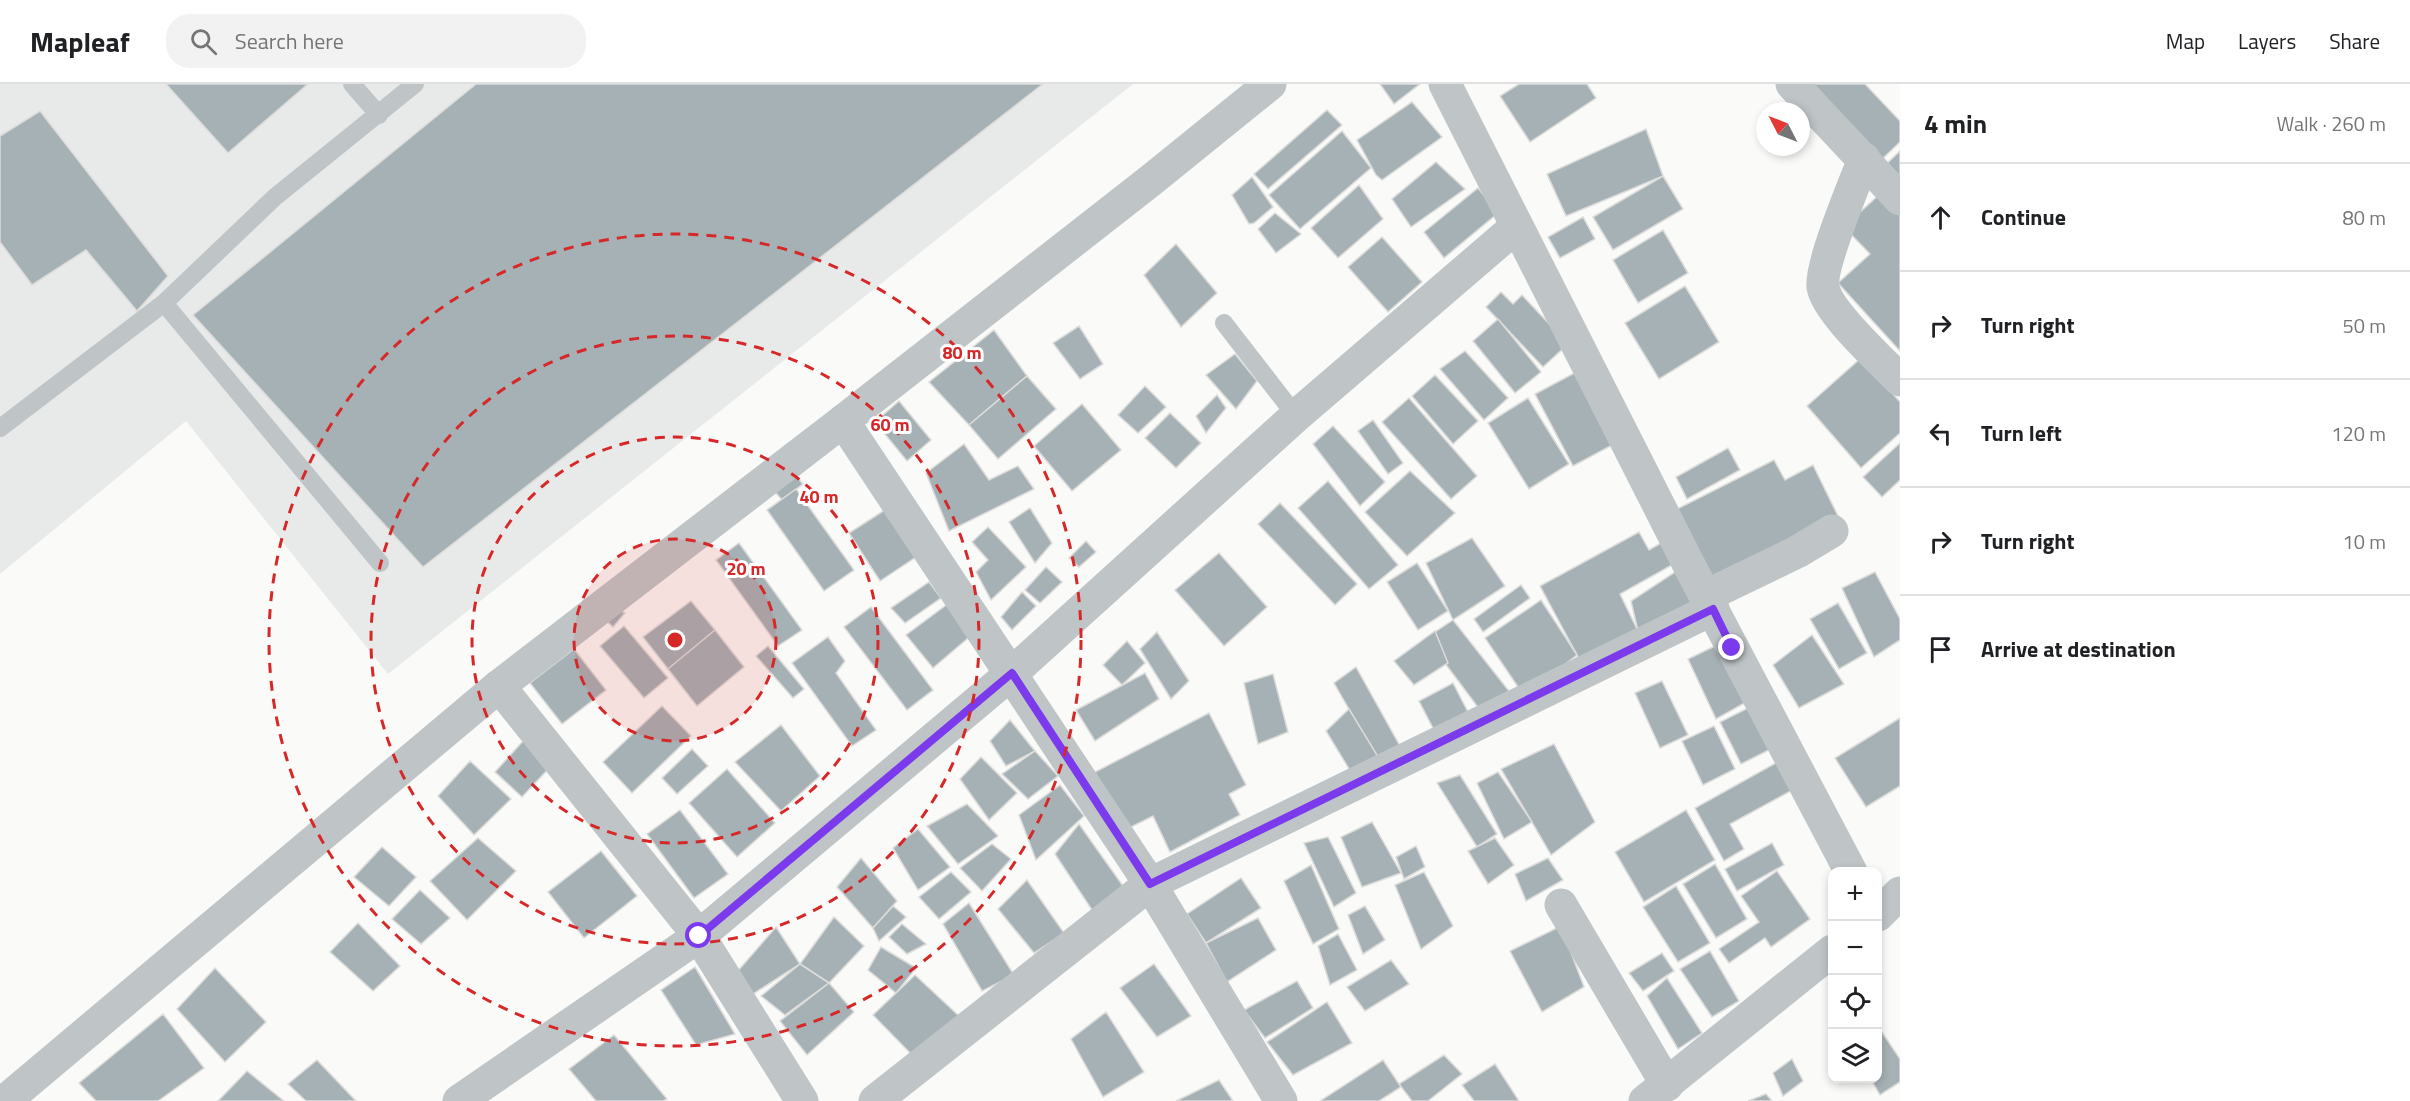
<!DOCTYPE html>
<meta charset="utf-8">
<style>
:root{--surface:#fff;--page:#f2f2f2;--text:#202124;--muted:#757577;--line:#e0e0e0}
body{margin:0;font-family:"Titillium Web",sans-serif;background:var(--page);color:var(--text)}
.controls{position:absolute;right:18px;bottom:18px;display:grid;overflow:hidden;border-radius:12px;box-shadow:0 3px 9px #0003}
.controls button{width:54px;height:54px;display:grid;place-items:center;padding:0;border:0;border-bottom:2px solid var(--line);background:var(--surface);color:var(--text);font:30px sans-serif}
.compass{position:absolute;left:1756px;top:18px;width:54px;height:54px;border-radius:50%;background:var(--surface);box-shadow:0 3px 9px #0003;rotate:312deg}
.stop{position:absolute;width:18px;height:18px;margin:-14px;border:4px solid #7c3aed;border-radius:50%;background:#fff}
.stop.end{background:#7c3aed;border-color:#fff;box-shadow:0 2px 6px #0008}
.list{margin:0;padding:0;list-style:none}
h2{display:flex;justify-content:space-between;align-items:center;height:78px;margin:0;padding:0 24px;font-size:26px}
h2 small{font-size:20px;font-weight:400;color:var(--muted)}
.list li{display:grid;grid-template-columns:39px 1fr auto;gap:18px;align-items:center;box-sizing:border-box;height:108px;padding:0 24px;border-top:2px solid var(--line)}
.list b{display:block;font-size:22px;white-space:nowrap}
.list em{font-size:20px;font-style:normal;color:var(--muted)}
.icon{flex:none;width:33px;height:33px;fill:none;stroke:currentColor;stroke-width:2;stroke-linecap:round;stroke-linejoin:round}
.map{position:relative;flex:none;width:1900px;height:1017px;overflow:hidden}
header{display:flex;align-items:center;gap:36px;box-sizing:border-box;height:84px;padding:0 30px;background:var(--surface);border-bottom:2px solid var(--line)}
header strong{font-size:28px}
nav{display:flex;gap:33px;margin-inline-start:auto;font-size:21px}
.search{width:420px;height:54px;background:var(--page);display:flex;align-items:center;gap:15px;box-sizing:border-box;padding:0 21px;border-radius:24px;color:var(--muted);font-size:22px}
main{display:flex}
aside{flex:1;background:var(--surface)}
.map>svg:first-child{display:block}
.built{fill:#e8eae9}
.building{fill:#a6b1b5;stroke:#dcdcda;stroke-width:1.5}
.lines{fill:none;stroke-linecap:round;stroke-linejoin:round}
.lane{stroke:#bfc5c7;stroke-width:18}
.street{stroke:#bfc5c7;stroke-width:33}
.route{stroke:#7c3aed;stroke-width:8}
.ring{fill:none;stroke:#d62828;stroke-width:3;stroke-dasharray:10 8}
.centre{fill:#d62828;stroke:#fff;stroke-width:3}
.ring-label{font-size:18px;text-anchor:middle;font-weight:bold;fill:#d62828;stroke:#fff;stroke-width:6;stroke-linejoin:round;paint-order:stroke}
</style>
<header>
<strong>Mapleaf</strong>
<div class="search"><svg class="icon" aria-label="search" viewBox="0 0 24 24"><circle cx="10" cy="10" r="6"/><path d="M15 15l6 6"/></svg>Search here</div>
<nav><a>Map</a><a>Layers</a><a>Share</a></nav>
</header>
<main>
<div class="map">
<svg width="1900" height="1017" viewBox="0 0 1900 1017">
<rect width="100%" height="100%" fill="#fafaf8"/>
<path class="built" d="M0 0H1133L388 590 186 337 0 490Z"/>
<g class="building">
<path d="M166 0H308L228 69Z"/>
<path d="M476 0H1043L423 483 193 231Z"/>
<path d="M1380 0H1420L1394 20Z"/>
<path d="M1519 0H1587L1596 14 1530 58 1500 12Z"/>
<path d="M1806 0H1865L1900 37V58L1879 78Z"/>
<path d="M1412 18 1442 53 1382 96 1376 91 1357 56Z"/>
<path d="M1327 26 1342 41 1268 105 1254 90Z"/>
<path d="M40 27 168 192 137 227 86 166 32 201 0 158V52Z"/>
<path d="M1646 45 1663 92 1566 132 1547 90Z"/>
<path d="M1342 47 1371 84 1300 145 1269 111Z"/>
<path d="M1900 67V107L1880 86Z"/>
<path d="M1436 78 1465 105 1411 143 1392 115Z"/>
<path d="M1663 92 1683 125 1613 166 1593 133Z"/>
<path d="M1252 93 1273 123 1254 139 1249 140 1232 111Z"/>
<path d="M1359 101 1383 135 1338 174 1311 144Z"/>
<path d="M1478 104 1498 129 1444 174 1424 148Z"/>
<path d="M1882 108 1900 128V267L1838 199 1870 170 1844 143Z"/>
<path d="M1275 129 1301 150 1276 169 1258 145Z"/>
<path d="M1583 133 1595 155 1560 174 1548 153Z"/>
<path d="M1663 146 1688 189 1638 219 1613 176Z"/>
<path d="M1382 153 1422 198 1388 228 1348 183Z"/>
<path d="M1176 160 1217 209 1181 243 1144 191Z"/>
<path d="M1685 202 1719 258 1659 295 1625 239Z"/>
<path d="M1501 208 1513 220 1522 211 1568 260 1543 283 1486 223Z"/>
<path d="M1498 235 1541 288 1515 309 1473 257Z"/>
<path d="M1079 242 1103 280 1080 295 1053 259Z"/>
<path d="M994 246 1027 292 969 341 929 298Z"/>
<path d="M1465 267 1508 314 1484 336 1440 285Z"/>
<path d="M1235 270 1257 297 1236 325 1206 291Z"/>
<path d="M1861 274 1900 318V349L1861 384 1807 322Z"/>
<path d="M1580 286 1618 358 1573 382 1535 310Z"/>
<path d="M1435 291 1478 337 1453 360 1412 312Z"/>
<path d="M1027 292 1056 325 998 375 969 341Z"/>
<path d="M1145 302 1166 323 1138 349 1118 331Z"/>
<path d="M1217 311 1226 324 1206 349 1196 332Z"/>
<path d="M1409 314 1477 392 1451 415 1382 338Z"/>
<path d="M1528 314 1569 380 1529 405 1488 339Z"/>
<path d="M899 317 931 356 907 377 875 338Z"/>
<path d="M1082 320 1121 366 1072 407 1034 362Z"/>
<path d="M1170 329 1201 359 1176 384 1145 354Z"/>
<path d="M1373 336 1403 379 1388 390 1358 347Z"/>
<path d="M1333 342 1385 398 1360 422 1313 360Z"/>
<path d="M1900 359V396L1882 413 1863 393Z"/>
<path d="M964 360 989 396 1018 382 1034 405 949 447 926 389Z"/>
<path d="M1728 364 1740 386 1687 415 1676 393Z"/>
<path d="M1774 376 1785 396 1813 381 1839 434 1713 497 1677 425Z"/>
<path d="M791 387 803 400 782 416 770 402Z"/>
<path d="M1410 387 1455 429 1407 472 1365 428Z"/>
<path d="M1328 397 1398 481 1369 505 1298 424Z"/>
<path d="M796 405 854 486 824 507 767 426Z"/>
<path d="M1280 419 1357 500 1335 521 1258 440Z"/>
<path d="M888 424 919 471 880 497 849 449Z"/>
<path d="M1030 424 1052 459 1035 479 1009 438Z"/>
<path d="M988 443 1026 483 991 516 976 488 988 476 972 458Z"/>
<path d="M1639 448 1649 466 1661 459 1672 481 1620 510 1638 547 1583 582 1540 502Z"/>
<path d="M1472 454 1505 502 1453 536 1426 479Z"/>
<path d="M1086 457 1096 468 1079 483 1069 474Z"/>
<path d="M739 459 802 546 778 562 716 476Z"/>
<path d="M1219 469 1267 523 1224 562 1175 506Z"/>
<path d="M1417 479 1448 527 1418 546 1387 498Z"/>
<path d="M1046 483 1062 498 1040 519 1025 506Z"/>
<path d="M1678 486 1695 525 1638 547 1631 517Z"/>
<path d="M1875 488 1900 535V556L1874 573 1842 504Z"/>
<path d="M929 498 941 514 905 539 891 524Z"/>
<path d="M1521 501 1530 514 1483 548 1474 535Z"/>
<path d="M1022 508 1036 522 1012 546 1001 533Z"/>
<path d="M1541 516 1577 571 1524 612 1485 554Z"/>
<path d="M691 517 715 546 668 585 643 553Z"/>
<path d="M609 519 625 529 613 543 598 529Z"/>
<path d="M949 519 974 549 933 584 906 551Z"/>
<path d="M1838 519 1867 569 1839 585 1810 535Z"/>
<path d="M871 523 933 606 907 626 844 543Z"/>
<path d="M1453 536 1516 616 1486 634 1426 554Z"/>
<path d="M624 542 668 594 644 614 600 562Z"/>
<path d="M715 546 744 583 697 622 668 585Z"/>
<path d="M1435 547 1448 579 1414 601 1394 577Z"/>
<path d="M1157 548 1189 597 1171 615 1140 565Z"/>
<path d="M1812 551 1844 600 1799 624 1773 581Z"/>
<path d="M828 553 845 577 836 589 876 646 852 662 792 579Z"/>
<path d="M1127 557 1145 579 1122 601 1103 581Z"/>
<path d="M1719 560 1750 616 1716 635 1688 575Z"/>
<path d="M768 562 804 605 793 614 756 572Z"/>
<path d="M574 565 606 606 562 640 530 599Z"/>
<path d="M1356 583 1400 662 1377 674 1334 599Z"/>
<path d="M1145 589 1159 615 1095 657 1076 626Z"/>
<path d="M1273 590 1288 648 1258 660 1244 599Z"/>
<path d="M1662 597 1688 651 1660 664 1635 609Z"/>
<path d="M1453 599 1469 630 1435 648 1419 617Z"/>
<path d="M1754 621 1775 663 1741 680 1720 638Z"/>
<path d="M662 622 691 652 632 709 603 678Z"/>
<path d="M1349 625 1380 676 1354 693 1326 647Z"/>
<path d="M1209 629 1246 701 1229 710 1240 731 1170 768 1153 732 1125 746 1095 688Z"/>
<path d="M1900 634V702L1866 723 1835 674Z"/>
<path d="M1010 636 1035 667 1006 682 990 657Z"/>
<path d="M781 641 820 692 781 727 735 678Z"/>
<path d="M1714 642 1735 685 1703 701 1682 657Z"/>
<path d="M524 656 552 681 522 713 495 688Z"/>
<path d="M1554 660 1595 738 1551 771 1501 685Z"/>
<path d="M692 665 708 682 677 710 662 694Z"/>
<path d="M1035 667 1058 692 1028 715 1002 690Z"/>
<path d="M981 673 1017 709 989 736 960 695Z"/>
<path d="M1783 675 1798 703 1730 740 1744 765 1724 777 1695 724Z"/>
<path d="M470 677 511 715 474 751 438 712Z"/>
<path d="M727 685 775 739 737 773 689 719Z"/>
<path d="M1498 688 1532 738 1504 755 1477 699Z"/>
<path d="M1460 691 1497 750 1477 763 1437 699Z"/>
<path d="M1060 701 1084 732 1036 776 1019 731Z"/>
<path d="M967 720 998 752 958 780 927 742Z"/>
<path d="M680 726 728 790 694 814 647 750Z"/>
<path d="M1686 726 1715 776 1644 818 1615 768Z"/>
<path d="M1372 738 1401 789 1362 803 1341 753Z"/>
<path d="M1079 740 1123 802 1092 826 1055 770Z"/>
<path d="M918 745 950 783 918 806 893 764Z"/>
<path d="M1328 753 1356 809 1334 823 1304 759Z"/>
<path d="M478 754 516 787 467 836 430 797Z"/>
<path d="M1495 754 1514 781 1488 800 1468 767Z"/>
<path d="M1772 759 1784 781 1737 807 1725 785Z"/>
<path d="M992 760 1011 775 982 807 960 784Z"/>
<path d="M1416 762 1425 783 1404 795 1396 773Z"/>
<path d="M382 763 416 793 389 822 354 793Z"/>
<path d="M601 767 637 812 584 854 548 808Z"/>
<path d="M861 774 897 817 873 844 837 803Z"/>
<path d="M1548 774 1563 796 1526 817 1515 790Z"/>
<path d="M1715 780 1747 835 1716 854 1683 800Z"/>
<path d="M1311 781 1339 845 1313 860 1284 797Z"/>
<path d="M1777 787 1810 835 1771 863 1765 854 1729 879 1719 865 1759 838 1741 812Z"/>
<path d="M951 788 971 808 939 835 919 813Z"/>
<path d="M1424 788 1453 842 1421 865 1395 801Z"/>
<path d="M1241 794 1261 824 1206 859 1187 830Z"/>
<path d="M1027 796 1064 849 1034 869 998 825Z"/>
<path d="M1676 802 1710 859 1678 878 1643 823Z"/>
<path d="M420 806 450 834 421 860 392 835Z"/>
<path d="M969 819 1014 891 982 907 943 840Z"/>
<path d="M893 822 906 833 879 857 873 844Z"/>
<path d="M1365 822 1385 856 1363 870 1348 831Z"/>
<path d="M834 833 864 862 829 899 800 880Z"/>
<path d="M1258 834 1276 866 1227 898 1206 859Z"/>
<path d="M358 839 400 882 373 907 330 868Z"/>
<path d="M902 840 926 860 907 870 889 853Z"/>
<path d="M1561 842 1584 903 1542 928 1510 867Z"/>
<path d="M776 843 800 880 753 910 737 888Z"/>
<path d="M1338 850 1357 886 1330 901 1318 862Z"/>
<path d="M881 863 916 884 896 909 868 886Z"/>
<path d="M1710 867 1739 917 1712 933 1680 885Z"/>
<path d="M1662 869 1674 887 1643 907 1629 889Z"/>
<path d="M1391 876 1409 900 1365 927 1347 903Z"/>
<path d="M800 880 829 899 785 931 761 912Z"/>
<path d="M1154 880 1191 932 1157 953 1120 904Z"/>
<path d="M695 883 735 950 696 961 661 906Z"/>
<path d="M215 884 266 938 225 978 177 925Z"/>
<path d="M915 891 959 932 915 974 873 931Z"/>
<path d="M1667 894 1702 949 1678 965 1647 912Z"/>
<path d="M1297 897 1313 924 1265 954 1244 926Z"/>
<path d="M829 899 854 928 807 971 780 937Z"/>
<path d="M1327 918 1352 959 1293 991 1267 958Z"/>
<path d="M1106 928 1144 988 1103 1013 1071 955Z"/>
<path d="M163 930 204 984 158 1017H96L79 999Z"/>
<path d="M1878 942 1900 975V998L1880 1011 1870 994H1878Z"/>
<path d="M614 951 667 1015 663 1017H596L569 985Z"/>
<path d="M1444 971 1462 990 1428 1017H1412L1399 1000Z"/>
<path d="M1792 975 1803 997 1783 1012 1773 989Z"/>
<path d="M317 976 356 1017H306L288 1000Z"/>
<path d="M1383 976 1401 1003 1379 1017H1320Z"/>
<path d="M1495 980 1519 1017H1474L1462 1001Z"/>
<path d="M247 987 284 1017H218Z"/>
<path d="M1219 996 1233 1017H1176Z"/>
<path d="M1766 1010 1772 1017H1748Z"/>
</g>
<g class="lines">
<g class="lane">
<path d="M352 0 379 31"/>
<path d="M164 219 380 479"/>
<path d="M1224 239 1296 332"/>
<path d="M0 344 164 219 275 113 415 0"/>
</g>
<g class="street">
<path d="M1445 0 1690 483 1851 788"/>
<path d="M1792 0 1900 115"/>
<path d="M1864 75C1854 101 1820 181 1823 203 1827 228 1881 276 1900 296"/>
<path d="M843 337 1150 800 1281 1017"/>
<path d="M1706 512 1797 468 1832 447"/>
<path d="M499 602 699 852 802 1017"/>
<path d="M1561 821 1667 1001"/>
<path d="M1878 831 1900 809"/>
<path d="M5 1017 499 602 843 337 1150 97 1270 0"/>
<path d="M459 1017 699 852 1012 589 1296 332 1516 143"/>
<path d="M875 1017 1150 800 1713 525"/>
<path d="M1645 1017 1832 867"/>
</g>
</g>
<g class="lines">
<path class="route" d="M699 852 1012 589 1150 800 1713 525 1732 564"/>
</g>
<circle cx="675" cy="556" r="101" fill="#d62828" fill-opacity=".12"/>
<g class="ring">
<circle cx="675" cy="556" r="101"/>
<circle cx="675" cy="556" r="203"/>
<circle cx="675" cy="556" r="304"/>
<circle cx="675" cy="556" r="406"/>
</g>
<circle cx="675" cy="556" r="9" class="centre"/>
<g class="ring-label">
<text x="962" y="275">80 m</text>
<text x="890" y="347">60 m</text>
<text x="819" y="419">40 m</text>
<text x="746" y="491">20 m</text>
</g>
</svg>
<div class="controls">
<button>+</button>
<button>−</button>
<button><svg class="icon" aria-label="locate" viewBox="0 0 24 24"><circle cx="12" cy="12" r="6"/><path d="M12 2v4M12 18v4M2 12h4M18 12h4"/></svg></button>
<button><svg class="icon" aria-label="layers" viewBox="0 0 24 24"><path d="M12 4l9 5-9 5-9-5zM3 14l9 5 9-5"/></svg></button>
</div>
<svg class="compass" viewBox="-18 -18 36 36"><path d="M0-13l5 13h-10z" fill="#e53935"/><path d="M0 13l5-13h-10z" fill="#757577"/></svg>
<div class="stop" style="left:699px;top:852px"></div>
<div class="stop end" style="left:1732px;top:564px"></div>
</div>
<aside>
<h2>4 min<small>Walk · 260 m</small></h2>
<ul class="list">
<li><svg class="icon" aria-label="ahead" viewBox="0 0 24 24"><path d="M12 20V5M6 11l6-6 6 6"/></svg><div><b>Continue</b></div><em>80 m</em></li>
<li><svg class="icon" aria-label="right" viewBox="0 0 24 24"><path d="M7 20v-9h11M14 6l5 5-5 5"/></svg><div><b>Turn right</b></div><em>50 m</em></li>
<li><svg class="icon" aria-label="left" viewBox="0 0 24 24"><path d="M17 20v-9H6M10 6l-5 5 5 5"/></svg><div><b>Turn left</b></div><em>120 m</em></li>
<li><svg class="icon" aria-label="right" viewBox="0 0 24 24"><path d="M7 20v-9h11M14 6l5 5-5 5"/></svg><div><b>Turn right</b></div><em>10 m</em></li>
<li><svg class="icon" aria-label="arrive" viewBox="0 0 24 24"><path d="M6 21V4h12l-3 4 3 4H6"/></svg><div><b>Arrive at destination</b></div></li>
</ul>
</aside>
</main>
